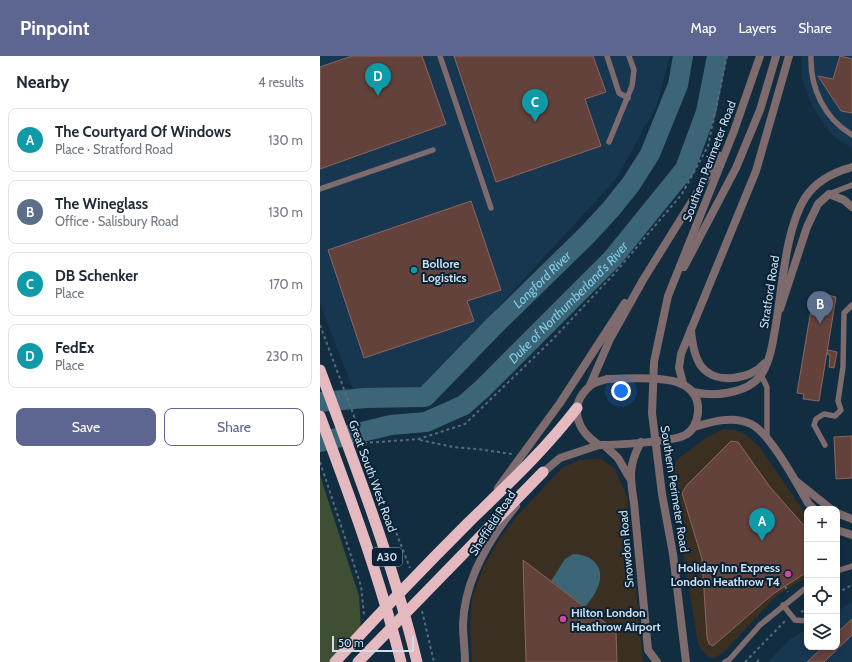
<!DOCTYPE html>
<meta charset="utf-8">
<style>
:root{--surface:#fff;--page:#f2f2f3;--text:#1f2937;--muted:#747a83;--line:#e0e1e3;--accent:#5c6690}
body{margin:0;font-family:Cabin,sans-serif;background:var(--page);color:var(--text)}
.controls{position:absolute;right:12px;bottom:12px;display:grid;overflow:hidden;border-radius:8px;box-shadow:0 2px 6px #0003}
.controls button{width:36px;height:36px;display:grid;place-items:center;padding:0;border:0;border-bottom:1px solid var(--line);background:var(--surface);color:var(--text);font:20px sans-serif}
.scale{position:absolute;left:12px;bottom:10px;width:82px;box-sizing:border-box;padding-left:4px;border:2px solid #cfdeec;border-top:0;font-size:11px;line-height:14px;white-space:nowrap;color:#cfdeec;-webkit-text-stroke:3px #082236;paint-order:stroke}
.you{position:absolute;left:301px;top:335px;width:14px;height:14px;margin:-10px;border:3px solid #fff;border-radius:50%;background:#1a73e8;box-shadow:0 0 0 6px #1a73e833}
.badge{display:grid;place-items:center;width:26px;height:26px;border-radius:50%;background:var(--accent);color:#fff;font-size:13px;font-weight:700}
.pin{position:absolute;translate:-50% -33px;filter:drop-shadow(0 1px 2px #0008)}
.pin::after{content:'';position:absolute;top:21px;width:14px;height:12px;background:inherit;clip-path:polygon(0 0,100% 0,50% 100%)}
.list{margin:0;padding:0;list-style:none}
h2{display:flex;justify-content:space-between;align-items:center;height:52px;margin:0;padding:0 16px;font-size:17px}
h2 small{font-size:13px;font-weight:400;color:var(--muted)}
.list li{display:grid;grid-template-columns:26px 1fr auto;gap:12px;align-items:center;box-sizing:border-box;height:64px;margin:0 8px 8px;padding:0 8px;border:1px solid var(--line);border-radius:8px}
.list b{display:block;font-size:15px;white-space:nowrap}
.list p{margin:0;font-size:13px;white-space:nowrap;color:var(--muted)}
.list em{font-size:13px;font-style:normal;color:var(--muted)}
.actions{display:flex;gap:8px;padding:12px 16px}
.actions a{flex:1;padding:9px 0;border:1px solid var(--accent);border-radius:8px;text-align:center;font-size:14px;color:var(--accent)}
.actions .main{background:var(--accent);color:#fff}
.icon{flex:none;width:22px;height:22px;fill:none;stroke:currentColor;stroke-width:2;stroke-linecap:round;stroke-linejoin:round}
.map{position:relative;flex:none;width:532px;height:606px;overflow:hidden}
header{display:flex;align-items:center;gap:24px;box-sizing:border-box;height:56px;padding:0 20px;background:var(--accent);color:#fff}
header strong{font-size:19px}
nav{display:flex;gap:22px;margin-inline-start:auto;font-size:14px}
main{display:flex}
aside{flex:1;background:var(--surface)}
.map>svg:first-child{display:block}
.commercial{fill:#3b2f21}
.built{fill:#173750}
.green{fill:#3e4f34}
.water{fill:#3c6677}
.lines{fill:none;stroke-linecap:round;stroke-linejoin:round}
.river{stroke:#3c6677;stroke-width:20}
.building{fill:#64423c;stroke:#8b6660}
.path{stroke:#566c7e;stroke-width:2;stroke-dasharray:3 3;stroke-linecap:butt}
.service{stroke:#7e6b6e;stroke-width:5.5}
.minor{stroke:#7e6b6e;stroke-width:8}
.tertiary{stroke:#7e6b6e;stroke-width:8}
.trunk{stroke:#e4b9c0;stroke-width:11}
.culture-dot{fill:#0f9aa8;stroke:#082236;stroke-width:1.5}
.hotel-dot{fill:#d1479c;stroke:#082236;stroke-width:1.5}
.labels{text-anchor:middle;dominant-baseline:central;stroke-width:4;stroke-linejoin:round;paint-order:stroke}
.shield{fill:#082236;stroke:#93a6b5;stroke-width:1}
.shield-label{font-size:11px;font-weight:bold;fill:#cfdeec}
.street-label{font-size:12px;fill:#cfdeec;stroke:#082236}
.poi-label{font-size:12px;font-weight:bold;fill:#cfdeec;stroke:#082236;text-anchor:start}
.water-label{font-size:13px;font-style:italic;fill:#81cbe7;stroke:#082236}
</style>
<header>
<strong>Pinpoint</strong>
<nav><a>Map</a><a>Layers</a><a>Share</a></nav>
</header>
<main>
<aside>
<h2>Nearby<small>4 results</small></h2>
<ul class="list">
<li><span class="badge" style="background:#0f9aa8">A</span><div><b>The Courtyard Of Windows</b><p>Place · Stratford Road</p></div><em>130 m</em></li>
<li><span class="badge" style="background:#5c6f8a">B</span><div><b>The Wineglass</b><p>Office · Salisbury Road</p></div><em>130 m</em></li>
<li><span class="badge" style="background:#0f9aa8">C</span><div><b>DB Schenker</b><p>Place</p></div><em>170 m</em></li>
<li><span class="badge" style="background:#0f9aa8">D</span><div><b>FedEx</b><p>Place</p></div><em>230 m</em></li>
</ul>
<div class="actions"><a class="main">Save</a><a>Share</a></div>
</aside>
<div class="map">
<svg width="532" height="606" viewBox="0 0 532 606">
<rect width="100%" height="100%" fill="#122c40"/>
<g class="commercial">
<path d="M403 373 416 374 425 378 439 390 487 460V521L456 540 403 597 394 602 387 600 378 589 351 420 356 405 363 399 387 381Z"/>
<path d="M280 402 295 413 307 441 323 606H152L150 570 152 542 163 512 179 484 196 461 242 412 259 404Z"/>
</g>
<g class="built">
<path d="M0 0H350L336 51 296 123 102 334 33 333 0 248Z"/>
<path d="M482 0H532V92L517 83 507 73 491 48 482 22Z"/>
<path d="M532 546V606H448L470 583 487 573V591H517V555Z"/>
</g>
<path class="green" d="M0 419 39 540 41 572 11 606H0Z"/>
<path class="water" d="M253 498C273 498 287 513 277 533 274 540 269 546 265 551L231 525 245 503Z"/>
<g class="lines">
<g class="river">
<path id="s1" d="M0 346 45 342 105 341 172 272 268 178 291 153 311 128 330 98 358 29 363 0"/>
<path id="s2" d="M0 386 71 369 106 366 144 349 162 333 292 203 365 113 386 56 397 0"/>
</g>
</g>
<g class="building">
<path d="M32 0H102L126 68 0 113V11Z"/>
<path d="M134 0H273L286 36 265 43 281 90 176 126Z"/>
<path d="M520 0 532 3V57L521 55 498 20 513 23Z"/>
<path d="M151 145 181 234 147 245 154 265 44 302 8 194Z"/>
<path d="M494 236 516 241 499 345 483 343 484 338 477 337Z"/>
<path d="M508 294 517 296 514 312 509 311 510 299 507 298Z"/>
<path d="M532 380V422L516 423 514 381Z"/>
<path d="M411 385 418 386 450 431 487 473V516L453 538 393 590 389 588 387 582 382 503 362 437 367 429Z"/>
<path d="M203 504 296 575 297 606H206Z"/>
<path d="M532 563V579L504 606H487L503 591H517V577Z"/>
</g>
<g class="lines">
<g class="path">
<path d="M0 269 44 387 65 457 74 471 90 512"/>
<path d="M100 384 133 391 157 393 192 398"/>
<path d="M44 387 99 383 145 368 232 284 294 218 362 138 388 90 407 0"/>
<path d="M0 406 41 530 44 559"/>
<path d="M465 530 468 536"/>
<path d="M517 537 532 529"/>
<path d="M102 555 114 606"/>
<path d="M481 556 487 553"/>
<path d="M425 606 465 565"/>
<path d="M437 606 440 602"/>
</g>
<g class="service">
<path d="M120 0 171 152"/>
<path d="M287 0 299 37 308 42"/>
<path d="M491 0C490 32 504 62 532 79"/>
<path d="M289 86 312 30 314 14 309 0"/>
<path d="M0 133 113 94"/>
<path d="M509 138 532 129"/>
<path d="M441 319 447 331V382"/>
<path d="M505 389 494 369 496 363 504 358 515 360 521 354 518 345 523 311 524 257 532 249"/>
<path d="M517 515 532 510"/>
<path d="M463 549 475 564 487 565"/>
<path d="M405 606 409 604 440 569 487 531"/>
</g>
<g class="minor">
<path d="M460 253 487 171 498 148 509 138 524 144 532 151"/>
<path d="M476 425 511 453"/>
<path d="M517 457 532 463"/>
</g>
<g class="tertiary">
<path d="M364 211 416 112 440 54 456 0"/>
<path d="M371 274C372 286 374 300 381 310 395 329 430 324 445 307"/>
<path d="M287 323C316 323 381 313 378 356 377 366 373 375 365 379 353 386 295 389 279 389 257 375 247 350 270 330 274 326 282 325 287 323Z"/>
<path d="M363 327 359 312 361 298 436 115 469 0"/>
<path d="M270 329 290 283 323 224 400 100"/>
<path d="M373 336C393 341 427 338 441 319 449 308 452 292 454 279 462 240 464 175 485 142 495 126 514 116 532 111"/>
<path d="M374 371C391 366 413 359 431 368 450 377 477 428 488 447L494 453"/>
<path d="M321 386C308 409 310 422 314 447L328 594 337 606"/>
<path d="M284 389 298 402 309 421"/>
<path d="M220 419 240 402 279 389"/>
<path d="M178 432 240 347 305 247"/>
<path d="M517 474 532 479"/>
<path d="M145 606C145 594 143 581 143 569 144 525 169 483 196 450"/>
<path d="M366 606 353 498 342 438 332 357 334 306 348 240 414 75 440 0"/>
</g>
<g class="trunk">
<path d="M0 314C35 410 73 506 97 606"/>
<path d="M0 360C30 441 60 522 81 606"/>
<path d="M15 606C58 559 103 512 148 467 186 430 224 395 257 352"/>
<path d="M38 606 223 416"/>
</g>
</g>
<circle class="culture-dot" cx="94" cy="214" r="4"/>
<g class="hotel-dot">
<circle cx="468" cy="518" r="4"/>
<circle cx="243" cy="563" r="4"/>
</g>
<g class="labels">
<rect class="shield" x="52" y="492" width="30" height="18" rx="3"/>
<g class="shield-label">
<text x="67" y="501">A30</text>
</g>
<g class="street-label">
<text transform="translate(389 105) rotate(-69)">Southern Perimeter Road</text>
<text transform="translate(449 236) rotate(-81)">Stratford Road</text>
<text transform="translate(53 420) rotate(70)">Great South West Road</text>
<text transform="translate(355 433) rotate(81)">Southern Perimeter Road</text>
<text transform="translate(172 467) rotate(-57)">Sheffield Road</text>
<text transform="translate(306 493) rotate(-95)">Snowdon Road</text>
</g>
<g class="poi-label">
<text x="102" y="207">Bollore<tspan x="102" dy="14">Logistics</tspan></text>
<text x="460" y="511" text-anchor="end">Holiday Inn Express<tspan x="460" dy="14">London Heathrow T4</tspan></text>
<text x="251" y="556">Hilton London<tspan x="251" dy="14">Heathrow Airport</tspan></text>
</g>
<g class="water-label">
<text stroke="none"><textPath href="#s1" startOffset="271">Longford River</textPath></text>
<text stroke="none"><textPath href="#s2" startOffset="296">Duke of Northumberland's River</textPath></text>
</g>
</g>
</svg>
<div class="controls">
<button>+</button>
<button>−</button>
<button><svg class="icon" aria-label="locate" viewBox="0 0 24 24"><circle cx="12" cy="12" r="6"/><path d="M12 2v4M12 18v4M2 12h4M18 12h4"/></svg></button>
<button><svg class="icon" aria-label="layers" viewBox="0 0 24 24"><path d="M12 4l9 5-9 5-9-5zM3 14l9 5 9-5"/></svg></button>
</div>
<div class="scale">50 m</div>
<div class="you"></div>
<div class="pin badge" style="left:442px;top:485px;background:#0f9aa8">A</div>
<div class="pin badge" style="left:500px;top:268px;background:#5c6f8a">B</div>
<div class="pin badge" style="left:215px;top:66px;background:#0f9aa8">C</div>
<div class="pin badge" style="left:58px;top:40px;background:#0f9aa8">D</div>
</div>
</main>
